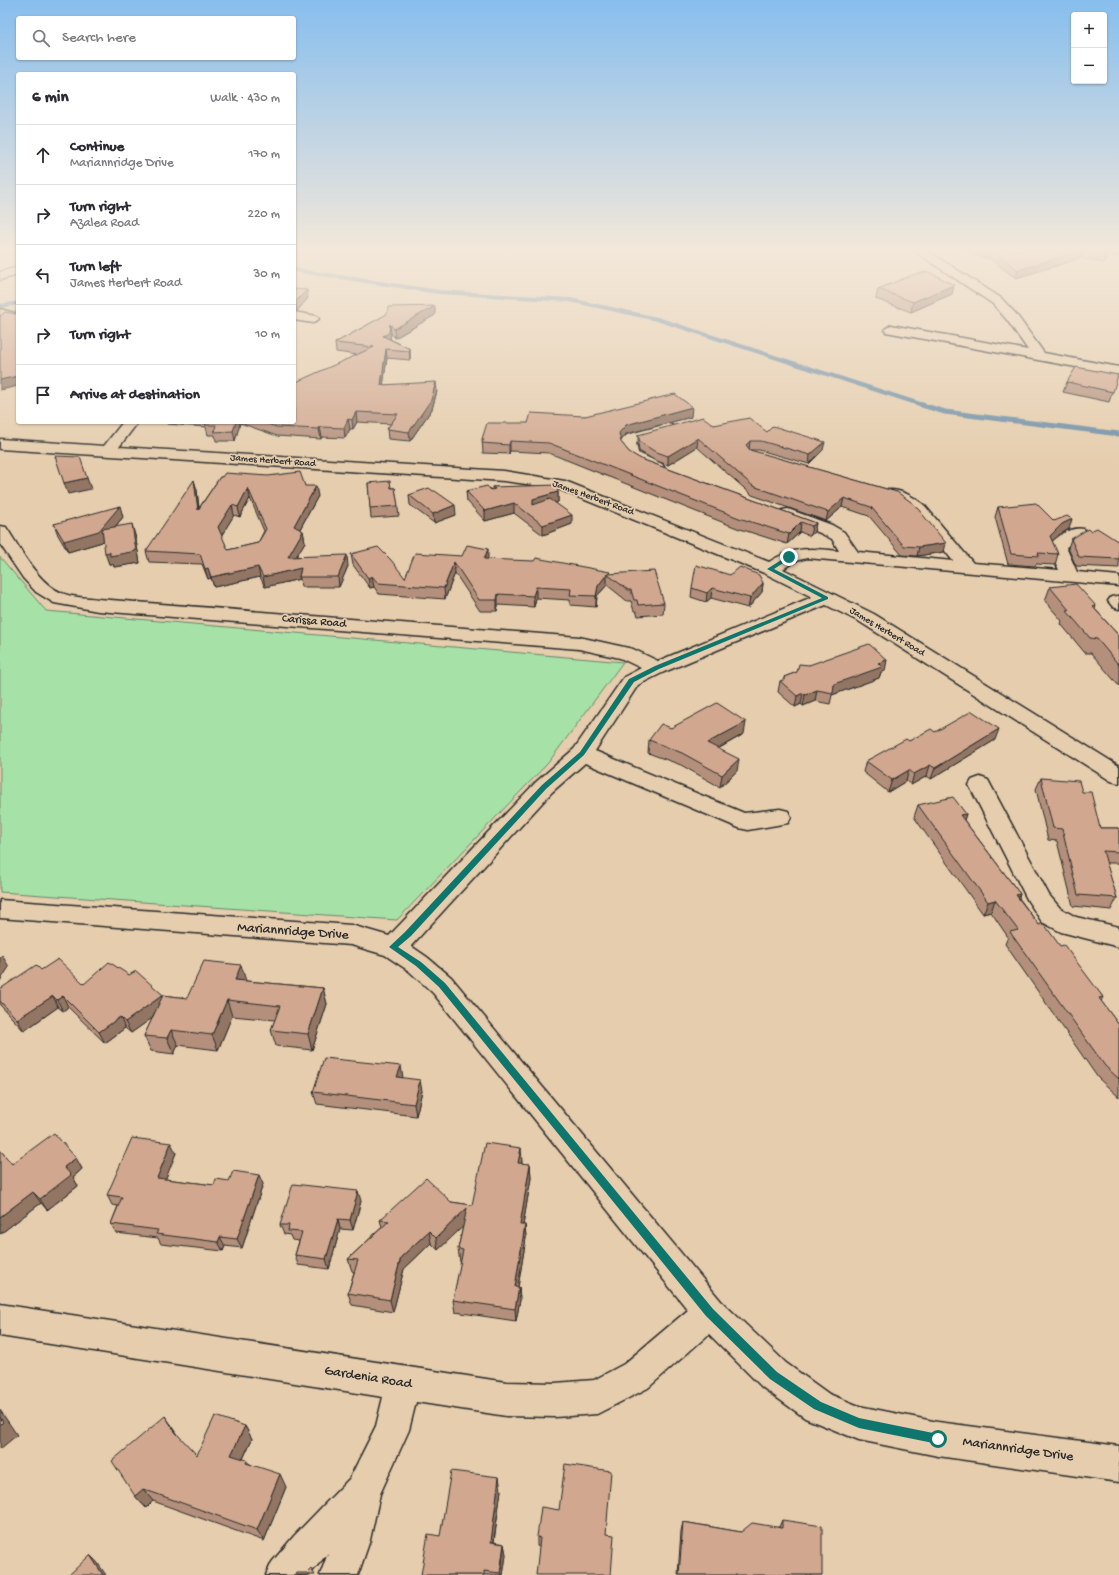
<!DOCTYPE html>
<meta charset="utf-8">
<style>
:root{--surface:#fff;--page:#f2f2f3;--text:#2b2b33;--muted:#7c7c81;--line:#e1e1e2}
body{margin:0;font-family:"Gochi Hand",sans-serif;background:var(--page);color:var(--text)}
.controls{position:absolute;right:12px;top:12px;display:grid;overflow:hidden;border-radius:4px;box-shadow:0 1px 3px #0004}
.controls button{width:36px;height:36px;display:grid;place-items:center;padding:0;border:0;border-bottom:1px solid var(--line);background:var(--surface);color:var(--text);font:20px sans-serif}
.stop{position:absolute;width:12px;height:12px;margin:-9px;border:3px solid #0f766e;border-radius:50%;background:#fff}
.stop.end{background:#0f766e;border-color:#fff;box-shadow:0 1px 4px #0008}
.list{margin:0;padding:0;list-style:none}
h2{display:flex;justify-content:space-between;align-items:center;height:52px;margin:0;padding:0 16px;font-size:17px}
h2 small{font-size:13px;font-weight:400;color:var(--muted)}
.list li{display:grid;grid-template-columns:26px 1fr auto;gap:12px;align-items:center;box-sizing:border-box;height:60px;padding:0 16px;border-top:1px solid var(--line)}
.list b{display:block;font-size:15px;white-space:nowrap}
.list p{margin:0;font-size:13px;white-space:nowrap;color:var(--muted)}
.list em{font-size:13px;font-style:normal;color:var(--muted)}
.icon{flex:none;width:22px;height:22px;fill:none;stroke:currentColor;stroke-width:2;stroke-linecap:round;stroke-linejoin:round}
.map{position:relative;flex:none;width:1119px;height:1575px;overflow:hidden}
.search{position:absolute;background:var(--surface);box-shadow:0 1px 3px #0004;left:16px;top:16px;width:280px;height:44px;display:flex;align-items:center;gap:10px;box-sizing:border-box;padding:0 14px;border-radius:4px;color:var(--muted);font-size:15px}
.panel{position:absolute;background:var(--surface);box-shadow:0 1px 3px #0004;left:16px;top:72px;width:280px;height:352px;border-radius:4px}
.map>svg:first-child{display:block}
.green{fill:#a6e2a8;stroke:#68866a}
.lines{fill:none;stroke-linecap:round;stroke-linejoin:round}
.stream-far1{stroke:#6c8da5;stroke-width:4}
.stream{stroke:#6c8da5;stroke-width:5}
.minor-casing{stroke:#2b2b2b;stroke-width:3}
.minor{fill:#e5cdad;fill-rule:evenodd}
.wall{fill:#b4907b;stroke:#2b2b2b;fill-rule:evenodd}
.shaded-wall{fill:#927664;stroke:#2b2b2b}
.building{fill:#d1a88f;stroke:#2b2b2b;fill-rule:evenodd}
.route{fill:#0f766e}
.labels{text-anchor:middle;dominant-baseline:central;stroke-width:3.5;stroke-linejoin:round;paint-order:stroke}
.far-street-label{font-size:10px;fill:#2b2b2b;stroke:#e5cdad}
.street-label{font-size:12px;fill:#2b2b2b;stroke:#e5cdad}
.near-street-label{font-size:14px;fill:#2b2b2b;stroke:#e5cdad}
</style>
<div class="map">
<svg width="1119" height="1575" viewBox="0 0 1119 1575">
<rect width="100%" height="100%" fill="#e5cdad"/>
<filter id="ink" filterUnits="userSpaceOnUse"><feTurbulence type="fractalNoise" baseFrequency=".025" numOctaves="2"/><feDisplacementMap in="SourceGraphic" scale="8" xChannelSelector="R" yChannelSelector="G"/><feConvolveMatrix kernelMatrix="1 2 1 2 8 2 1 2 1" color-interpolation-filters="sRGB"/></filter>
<g filter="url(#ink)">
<path class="green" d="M0 557 46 611 623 662 548 763 397 920 0 892Z"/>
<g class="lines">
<g class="stream-far1">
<path d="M294 270 439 292 570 300 657 319 926 406"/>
<path d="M1 306 18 303"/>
</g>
<path class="stream" d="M922 405 945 412 1119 434"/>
<g class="minor-casing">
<g id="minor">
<path d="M913 250H926L1001 298 1016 314 1044 353 1119 367V375L886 332 885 329 891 325 1028 350 1007 320 993 304Z"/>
<path d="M18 267V275L0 280V272Z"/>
<path d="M0 309 18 314V322L0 317Z"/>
<path d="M294 312 317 316 319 319 313 323 294 320Z"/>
<path d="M123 422H138L119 447 504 471 565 481 769 562C794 546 811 548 839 551L832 539 820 533 782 518 780 514 782 510 788 509 832 525 844 532 858 552 953 561C940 545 928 527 913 513 905 504 888 503 882 494L884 491C898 487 914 497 925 506L973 563 1059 570 1048 547C1056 536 1071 526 1084 529L1086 533 1084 537 1066 547 1077 572 1119 576V586L807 558 795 561 783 569 874 614 1119 766V783L1111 781 860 622 826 605 664 672 638 685 595 751 744 813 780 809 788 811 791 817 788 823 748 830 739 828 585 763 552 792 411 946 427 957 451 977 721 1301 786 1363 829 1394 859 1406 938 1422 1119 1446V1482L938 1456 859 1440 805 1418 762 1387 709 1334 648 1388 597 1414 555 1417 506 1416 416 1402 409 1430 380 1494 370 1540 358 1575H320L328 1553 309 1575H266L272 1562 294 1536 350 1478 376 1426 383 1397 0 1336V1304L506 1382 555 1383 594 1380 624 1364 688 1310 433 993 409 971 385 955 351 945 0 918V900L351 925 389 936 536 782 574 749 624 677 641 668 620 658 579 649 98 611 54 603 36 592 23 578 0 544V526L6 527C21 549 36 582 62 593 73 598 86 597 98 599L579 637 633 649 658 661 812 597 764 573 556 488 504 481 0 449V439L104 446Z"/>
<path d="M667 424 672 425 674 428 672 431 636 443 638 453 662 464 664 467 662 470H650L626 458 620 442 627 435Z"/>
<path d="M1117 596H1119V609L1113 607 1108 601 1111 597Z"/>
<path d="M980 777 988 780 1049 895 1060 908 1076 917 1119 927V947L1061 932 1042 922 1028 901 969 785 972 780Z"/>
</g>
</g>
<use href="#minor" class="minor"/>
</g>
<g class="wall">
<path d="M965 250H1119V257L1115 256H1111L1103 263 1081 258 1016 278 989 258H986L974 255Z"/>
<path d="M954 285 952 294 911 312 876 299 878 289Z"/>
<path d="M294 289 308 298 297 311H294Z"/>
<path d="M387 314 435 315 395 338 391 333 390 339 410 349V360L387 358 383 385 437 391 432 409 410 441 388 439 387 429 391 424 357 422 353 429H350L345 438 322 437 321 439 277 436 240 423 235 441H216L215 435H208L206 427 167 424V422H294L358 355 336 352 335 343Z"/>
<path d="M1118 375 1109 402 1063 392 1067 382Z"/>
<path d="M585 416 691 417 626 434 621 440V442L629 452 641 459 816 523 814 532 810 536 800 532 787 544 737 528 549 453 510 451 509 454 483 453 482 439 528 423Z"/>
<path d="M714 425 767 432 823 450 809 464 759 450H749L897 492 944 552 917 556 902 555 869 516 842 507 826 521 752 495 697 447 668 465 654 460 639 451 638 443V435Z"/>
<path d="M220 477 305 486 318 496 300 529 303 531 305 542 296 556 348 566 339 587H301L300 579 265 587 260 577 214 587 211 578 208 579 202 564 149 562 146 551 197 490 199 508ZM250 498 264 531 258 543 228 550 221 536 234 515 240 517Z"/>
<path d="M368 483 391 488H395L399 516 371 518Z"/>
<path d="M492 487 558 492V502H555L572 524 543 535 514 513 485 521 467 501 466 491 491 490H492Z"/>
<path d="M409 495 456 515 434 523 410 505Z"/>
<path d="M998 507 1054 521 1069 529 1059 535 1052 541 1058 554 1055 565 1036 564 1035 566 1008 564 995 517Z"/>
<path d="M123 517 115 527 135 535 140 563 114 567 113 564H109L104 540 102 542 68 552 58 535 54 524Z"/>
<path d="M1090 531 1119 542V568L1076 566 1068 548 1071 539Z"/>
<path d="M351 554 405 578 462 556 488 560 609 574 664 603 663 614 638 616 636 611H634L631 601H627L607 585 597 596 596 607 570 605V600L536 598 534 607 498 605 497 611H480L455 573 445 599 379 594 374 587 370 588 353 565Z"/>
<path d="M730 575 763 583 762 592 748 608 711 598 706 602 691 597 692 588Z"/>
<path d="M1050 587 1096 606 1095 609 1119 636V686L1091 653H1085L1061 624 1062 621 1045 601Z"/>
<path d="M809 665 885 671 881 672 879 678 832 695 830 704 815 701 803 706 801 704 795 707 778 692 780 681 784 680V677L797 672Z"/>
<path d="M671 728 744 734 718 749 737 771 720 787 681 765 648 753 649 740Z"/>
<path d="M935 732 995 740 931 779 927 776 911 785 906 781 888 792 863 772 866 761 909 741Z"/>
<path d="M1041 778 1082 792 1100 828H1119V863H1106L1117 898 1111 910 1073 906 1057 841 1048 840 1036 789Z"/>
<path d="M918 805 966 814 964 820 1020 894 1019 898 1039 925 1060 946 1103 997 1101 1001 1119 1025V1097L1098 1078 1005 944 1008 937 991 912 983 914 914 817Z"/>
<path d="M41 970 84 984 129 975 163 995 187 998 246 981 323 988 327 1004 312 1050 276 1046 271 1030 275 1020 232 1016 218 1050 178 1045 174 1054 151 1051 144 1036 153 1017 131 1033 125 1028 105 1043 68 1007 63 1011 58 1007 24 1031 0 1005V989Z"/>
<path d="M403 1078 422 1091 416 1116 317 1104 313 1092Z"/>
<path d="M0 1150 12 1164 76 1158 82 1169 73 1177 78 1186 47 1210 41 1203 0 1234Z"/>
<path d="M176 1153 165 1179 214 1185 263 1184 242 1248 225 1246 223 1251 161 1244 158 1238 116 1233 111 1224 118 1206 112 1205 107 1195Z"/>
<path d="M522 1161 521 1164H530L531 1178 523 1225H525L526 1238 518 1287H519L520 1300 516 1321 455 1312 453 1300 461 1262H460L458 1249 463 1226 438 1250 431 1243 404 1269 393 1312 352 1305 348 1293 354 1272 352 1271 348 1259 382 1227 380 1220 451 1202 472 1205Z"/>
<path d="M361 1201 353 1230 340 1229 329 1269 298 1265 295 1255 299 1241 292 1240 290 1235 284 1234 280 1225Z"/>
<path d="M165 1416 179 1437 197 1455 245 1426 252 1439 243 1459 250 1464 286 1487 264 1541 153 1501 146 1508 135 1496Z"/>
<path d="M501 1490 494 1542 504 1544 506 1555 503 1575H421L440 1536Z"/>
<path d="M782 1520 822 1575H678L681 1531 683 1522 741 1532 779 1527Z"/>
<path d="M606 1534 539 1547 537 1546V1537Z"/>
</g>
<g class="shaded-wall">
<path d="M991 250 989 258H986L988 251Z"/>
<path d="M1083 250 1081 258 1016 278 1018 270Z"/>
<path d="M1111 250H1117L1115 256H1111L1103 263 1106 255Z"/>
<path d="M954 285 952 294 911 312 913 302Z"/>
<path d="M307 290 308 298 297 311 295 302Z"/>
<path d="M435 306V315L395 338 394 329Z"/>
<path d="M390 324 391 333 390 342 383 336Z"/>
<path d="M386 349 387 358 382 394 381 385Z"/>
<path d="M410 349V360L409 351Z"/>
<path d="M18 376V386L0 390V380Z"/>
<path d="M436 382 437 391 432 409 410 441 409 432Z"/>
<path d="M692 407 691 417 626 434 619 442V433L626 425Z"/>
<path d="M356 412 357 422 353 429 352 420Z"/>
<path d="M348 419 350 429 345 438 344 428Z"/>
<path d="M236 422H240V423L235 441 233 431Z"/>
<path d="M320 427 322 437 321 439 319 429Z"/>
<path d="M698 438 697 447 668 465V456Z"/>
<path d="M510 441V451L509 454V445Z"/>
<path d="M750 441 749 450 746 445Z"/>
<path d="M825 442 823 450 809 464 810 455Z"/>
<path d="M87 478 91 489 68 494 64 483Z"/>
<path d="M194 480 197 490 200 520 198 510Z"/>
<path d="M316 486 318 496 296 536 294 526Z"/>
<path d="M248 488 250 498 240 517 238 507Z"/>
<path d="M558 492V502L533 508V499Z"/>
<path d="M844 498 842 507 826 521 828 512Z"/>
<path d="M514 503V513L485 521V511Z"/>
<path d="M232 505 234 515 220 538 218 527Z"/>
<path d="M455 505 456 515 434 523 433 514Z"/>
<path d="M120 506 123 517 102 542 68 552 64 541Z"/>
<path d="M572 515V524L543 535V525Z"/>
<path d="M1072 519 1069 529 1059 535 1047 546 1050 536 1062 524Z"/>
<path d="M801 522 800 532 787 544 789 534Z"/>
<path d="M816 523 814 532 810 536 812 526Z"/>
<path d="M132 524 135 535 140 563 114 567 113 564H109L105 553Z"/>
<path d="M303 531 305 542 290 567 288 557Z"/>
<path d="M946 543 944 552 917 556 919 547Z"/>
<path d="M488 549V559L484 570V559Z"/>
<path d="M347 555 348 566 339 587 338 577Z"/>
<path d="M454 562 455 573 445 599 444 588Z"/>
<path d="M258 567 260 577 214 587 211 577Z"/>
<path d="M208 568 211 578 208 579 205 569Z"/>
<path d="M301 568 299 577 300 579 265 587 263 577Z"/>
<path d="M607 574V585L597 596 596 607V596L598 586Z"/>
<path d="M372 576 374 587 370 588 368 578Z"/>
<path d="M763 583 762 592 748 608 750 598Z"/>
<path d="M536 587V598L534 607 533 596Z"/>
<path d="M712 588 711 598 706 602 707 593Z"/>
<path d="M498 594V605L497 611V600Z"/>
<path d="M887 660 885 671 881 672 879 678 832 695 834 684 878 663Z"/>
<path d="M817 690 815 701 803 706 805 695Z"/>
<path d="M803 693 801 704 795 707 797 696Z"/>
<path d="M746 722 744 734 706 755 707 743Z"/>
<path d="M999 729 995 740 931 779 935 768Z"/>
<path d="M739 759 737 771 720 787 722 775Z"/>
<path d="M930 765 927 776 911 785 914 774Z"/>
<path d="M909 770 906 781 888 792 892 780Z"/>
<path d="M966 814 962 826 960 815Z"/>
<path d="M1020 894 1015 906 1016 895Z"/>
<path d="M995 900 991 912 983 914 988 902Z"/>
<path d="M2 955 9 967 0 981V958Z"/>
<path d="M241 965 246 981 235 980Z"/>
<path d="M323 988 327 1004 312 1050 308 1034Z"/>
<path d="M163 995 168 1007 131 1033 125 1022Z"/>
<path d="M53 996 58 1007 24 1031 17 1019Z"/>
<path d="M63 996 68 1007 63 1011 57 1000Z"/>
<path d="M227 1000 232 1016 218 1050 212 1035Z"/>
<path d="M120 1017 125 1028 105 1043 99 1032Z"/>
<path d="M171 1030 178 1045 174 1054 167 1038Z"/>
<path d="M401 1066 403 1078 397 1077Z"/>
<path d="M420 1080 422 1091 416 1116 414 1104Z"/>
<path d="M171 1143 176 1153 162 1188 157 1178Z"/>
<path d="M521 1148 522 1161 519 1177 518 1163Z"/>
<path d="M76 1158 82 1169 73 1177 78 1186 47 1210 40 1199 64 1167Z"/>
<path d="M530 1164 531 1178 521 1237 520 1225Z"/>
<path d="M259 1175 263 1184 242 1248 237 1239Z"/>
<path d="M358 1191 361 1201 353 1230 350 1220Z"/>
<path d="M33 1192 41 1203 0 1234V1217Z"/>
<path d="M467 1208 469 1221 438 1250 436 1238Z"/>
<path d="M338 1219 340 1229 329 1269 326 1259Z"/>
<path d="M525 1225 526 1238 516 1299 515 1287Z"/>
<path d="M429 1231 431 1243 404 1269 393 1312 390 1300 401 1257Z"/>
<path d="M220 1237 225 1246 223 1251 218 1242Z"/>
<path d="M519 1287 520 1300 516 1321 515 1309Z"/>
<path d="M0 1410 17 1435 0 1449Z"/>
<path d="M165 1416 175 1430 185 1446 176 1433Z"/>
<path d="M245 1426 252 1439 239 1467 231 1455Z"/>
<path d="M280 1474 286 1487 264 1541 257 1530Z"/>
<path d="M499 1477 501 1490 492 1553 491 1542Z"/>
<path d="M143 1489 153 1501 146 1508 135 1496Z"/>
<path d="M504 1544 506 1555 503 1575H501Z"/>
<path d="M90 1555 97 1562 106 1575H103Z"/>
</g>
<g class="building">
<path d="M992 250H1083L1018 270Z"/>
<path d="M1084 250H1111L1106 255Z"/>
<path d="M929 272 954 285 913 302 878 289 915 274Z"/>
<path d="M294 289 307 290 295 302H294Z"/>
<path d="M18 301V376L0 380V316L5 312 16 314 17 305 14 304Z"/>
<path d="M435 306 394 329 390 324 389 333 383 336 410 349 409 351 386 349 381 385 436 382 431 400 409 432 387 429 398 414 356 412 352 420 348 419 344 428 320 427 319 429 276 427 262 422H294V383L374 347 335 343 387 314 388 307Z"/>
<path d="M1076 367 1118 375 1113 392 1067 382Z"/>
<path d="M675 394 692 407 626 425 619 433 621 442 629 452 641 459 816 523 812 526 801 522 789 534 739 518 549 443 510 441 509 445 482 443 484 439H482L487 423H528L531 413 585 416Z"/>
<path d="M703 417 714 425 749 418 767 432 773 426 825 442 810 455 761 441H750L746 445 750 450 897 492 914 504 946 543 919 547 904 546 871 507 844 498 828 512 753 486 698 438 668 456 654 451 640 442 638 435Z"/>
<path d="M207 422H236L233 431 214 432 216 425H205Z"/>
<path d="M55 456 80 457 87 478 64 483Z"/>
<path d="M300 472 305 486H316L294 526 303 531 288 557 347 555 338 577H299L301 568 263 577 258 567 211 577 208 568 205 569 200 554 146 551 194 480 198 510 220 477H222L225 473 268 476ZM248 488 266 529 258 543 228 550 218 527 232 505 238 507Z"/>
<path d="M390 481 391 488H395L398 506 370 508 368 483Z"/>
<path d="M557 485 558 492 533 499V505L550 499 572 515 543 525 514 503 485 511 466 491 487 486 491 490 495 489 492 487Z"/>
<path d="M429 488 433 491H435L455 505 433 514 409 495Z"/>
<path d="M1036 503 1054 521 1067 516 1072 519 1062 524 1050 536 1058 554 1038 553 1039 556 1011 554 998 507Z"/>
<path d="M120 506 99 531 64 541 54 524Z"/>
<path d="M132 524 136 551 110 556V552L105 553 102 529Z"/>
<path d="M1097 528 1119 542V559L1079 557 1071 539 1088 529 1090 531Z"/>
<path d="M467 545 488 549 484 559 534 561 536 558 610 572 608 574 654 571 664 603 638 605 637 600H634L631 590H628L607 574 598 586 596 596 570 595 571 589 536 587 533 596 498 594 497 600H479L454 562 444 588 378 583 372 576 368 578 351 554 378 547 391 560 405 578 415 553 462 556Z"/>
<path d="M696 565 730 575 740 567 759 575 763 583 750 598 712 588 707 593 692 588Z"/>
<path d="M1076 584 1096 606 1093 607 1119 636V665L1097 639 1090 638 1066 610H1069L1050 587Z"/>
<path d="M869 644 887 660 878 663 882 667 834 684 833 693 817 690 805 695 803 693 797 696 780 681 786 679 784 677 797 672 799 664 809 665Z"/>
<path d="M717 703 746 722 707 743 739 759 722 775 682 753 649 740 661 724 671 728Z"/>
<path d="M972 711 999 729 935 768 930 765 914 774 909 770 892 780 866 761 906 739 909 741 931 729 935 732Z"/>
<path d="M1041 778 1079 781 1082 792H1091L1100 828H1119V852L1103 851 1117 898 1078 895 1062 829 1053 828Z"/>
<path d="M953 797 966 814 960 815 1020 894 1016 895 1039 925 1044 924 1060 946 1064 945 1103 997 1099 998 1119 1025V1079L1105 1066 1010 932 1018 930 995 900 988 902 918 805Z"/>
<path d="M58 959 84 984 109 962 129 975 136 971 163 995 125 1022 120 1017 99 1032 63 996 57 1000 53 996 17 1019 0 1001V989L36 965 41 970Z"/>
<path d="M204 961 241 965 235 980 323 988 308 1034 271 1030 280 1006 227 1000 212 1035 171 1030 167 1038 144 1036 163 995 187 998Z"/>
<path d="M324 1058 401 1066 397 1077 420 1080 414 1104 313 1092Z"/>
<path d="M54 1133 76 1158 64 1167 71 1175 40 1199 33 1192 0 1217V1150L12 1164Z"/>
<path d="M132 1138 171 1143 157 1178 214 1185 216 1179 229 1181 233 1171 259 1175 237 1239 220 1237 218 1242 156 1234 158 1230 111 1224 122 1197 107 1195Z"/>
<path d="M485 1143 521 1148 518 1163 530 1164 520 1225H525L515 1287H519L515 1309 453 1300 463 1250 458 1249 467 1208 436 1238 429 1231 401 1257 390 1300 348 1293 358 1260 348 1259 389 1221 380 1220 426 1178 451 1202 472 1205Z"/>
<path d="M293 1184 358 1191 350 1220 338 1219 326 1259 295 1255 302 1232 288 1231 289 1225H280Z"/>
<path d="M165 1416 176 1433 197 1455 215 1416 245 1426 231 1455 247 1460 246 1463 280 1474 257 1530 143 1489 135 1496 112 1461Z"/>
<path d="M0 1417 3 1422 0 1425Z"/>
<path d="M565 1464 611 1471 606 1534 614 1535 611 1575H536L540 1538 537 1537 541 1507 559 1510Z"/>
<path d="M451 1471 499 1477 491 1542 504 1544 500 1573 484 1571V1575H421L428 1534 440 1536Z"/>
<path d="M782 1520 822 1526V1575H679L683 1522 741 1532 752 1523 782 1528Z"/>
<path d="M90 1555 103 1575H69Z"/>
<path d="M311 1569 315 1575H295L297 1573H307Z"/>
</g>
</g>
<linearGradient id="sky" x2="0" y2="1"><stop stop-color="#87beee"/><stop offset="0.53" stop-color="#f3e8da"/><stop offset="1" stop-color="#f3e8da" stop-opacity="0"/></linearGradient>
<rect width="1119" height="471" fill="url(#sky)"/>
<path class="route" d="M789 555 791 558 774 569 828 597V599L659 669 634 682 584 755 546 789 411 936 398 947 421 962 445 983 713 1309 777 1372 821 1402 859 1418 938 1434 941 1436 943 1439 941 1443 938 1444 859 1428 814 1409 770 1379 706 1316 439 987 416 966 389 947 405 932 542 785 580 752 629 679 655 666 822 598 767 569Z"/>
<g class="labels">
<g class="far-street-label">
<text transform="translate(273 461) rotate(4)">James Herbert Road</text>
<text transform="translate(593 498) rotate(20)">James Herbert Road</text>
<text transform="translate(887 632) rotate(31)">James Herbert Road</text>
</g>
<g class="street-label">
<text transform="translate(314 622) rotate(5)">Carissa Road</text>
</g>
<g class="near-street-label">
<text transform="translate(293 932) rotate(4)">Mariannridge Drive</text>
<text transform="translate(368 1378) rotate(9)">Gardenia Road</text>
<text transform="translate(1018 1450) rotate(8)">Mariannridge Drive</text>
</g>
</g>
</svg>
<div class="controls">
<button>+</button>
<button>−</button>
</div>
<div class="stop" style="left:938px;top:1439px"></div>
<div class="stop end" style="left:789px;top:557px"></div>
<div class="search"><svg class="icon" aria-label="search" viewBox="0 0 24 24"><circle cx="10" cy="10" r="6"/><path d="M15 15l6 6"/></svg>Search here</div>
<section class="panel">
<h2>6 min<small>Walk · 430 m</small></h2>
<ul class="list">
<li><svg class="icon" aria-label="ahead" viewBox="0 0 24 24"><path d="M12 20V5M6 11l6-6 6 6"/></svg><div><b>Continue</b><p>Mariannridge Drive</p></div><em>170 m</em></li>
<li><svg class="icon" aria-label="right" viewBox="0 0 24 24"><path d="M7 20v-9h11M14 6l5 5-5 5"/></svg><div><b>Turn right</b><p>Azalea Road</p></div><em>220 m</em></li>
<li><svg class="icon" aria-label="left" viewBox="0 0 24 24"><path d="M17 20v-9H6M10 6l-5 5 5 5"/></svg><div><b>Turn left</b><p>James Herbert Road</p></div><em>30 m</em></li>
<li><svg class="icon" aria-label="right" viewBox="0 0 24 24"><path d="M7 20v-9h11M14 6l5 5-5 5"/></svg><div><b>Turn right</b></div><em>10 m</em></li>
<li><svg class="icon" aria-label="arrive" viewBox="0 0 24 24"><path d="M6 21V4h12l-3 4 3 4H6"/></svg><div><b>Arrive at destination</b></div></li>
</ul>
</section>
</div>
